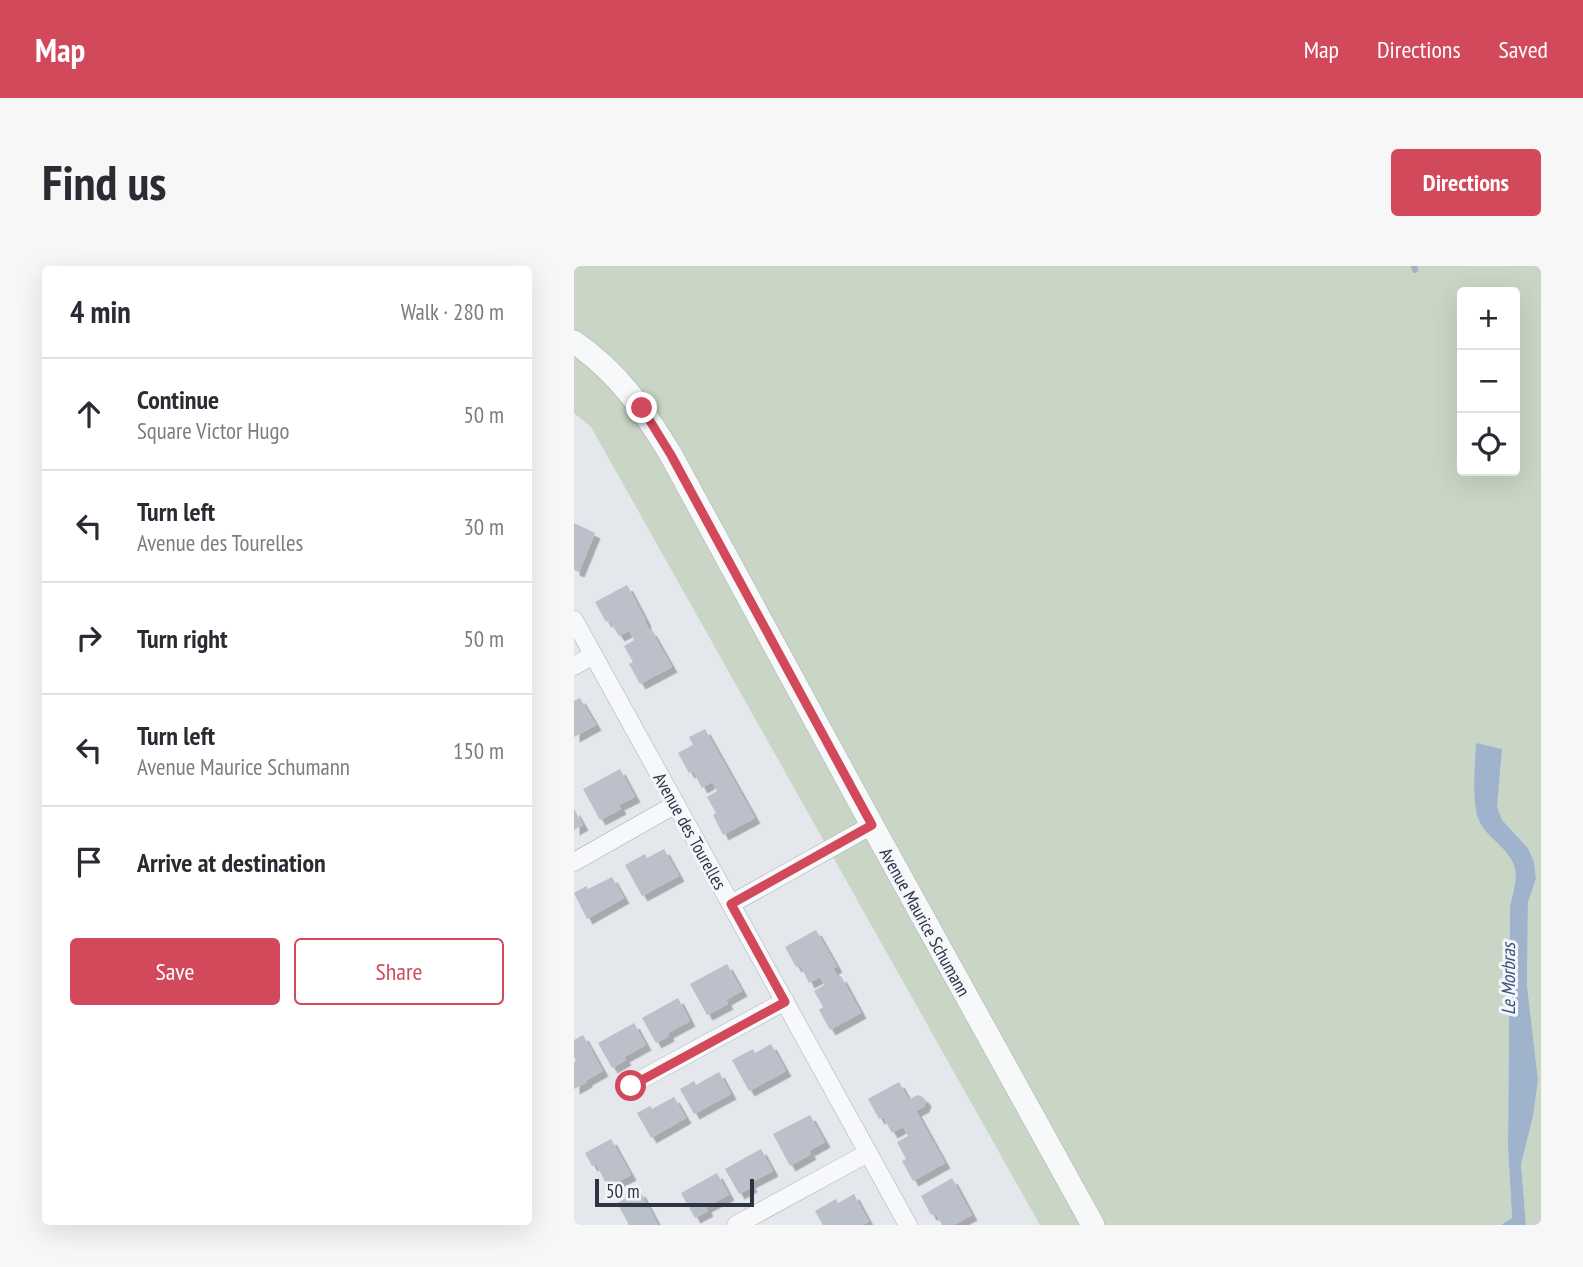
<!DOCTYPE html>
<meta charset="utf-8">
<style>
:root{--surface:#fff;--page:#f7f7f7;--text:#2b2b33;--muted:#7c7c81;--line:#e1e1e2;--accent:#d1495b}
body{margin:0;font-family:"PT Sans Narrow",sans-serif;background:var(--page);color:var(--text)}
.controls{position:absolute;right:21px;top:21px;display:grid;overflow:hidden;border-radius:7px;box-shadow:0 7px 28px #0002}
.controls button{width:63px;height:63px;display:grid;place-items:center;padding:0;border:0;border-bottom:2px solid var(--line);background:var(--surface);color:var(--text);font:35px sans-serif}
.scale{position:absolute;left:21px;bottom:18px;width:159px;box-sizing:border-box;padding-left:7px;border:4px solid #2b3445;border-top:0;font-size:19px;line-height:24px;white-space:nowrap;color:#2b3445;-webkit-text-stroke:5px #f4f6f9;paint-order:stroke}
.stop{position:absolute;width:21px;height:21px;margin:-16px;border:5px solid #d1495b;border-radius:50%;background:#fff}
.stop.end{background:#d1495b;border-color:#fff;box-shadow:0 2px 7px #0008}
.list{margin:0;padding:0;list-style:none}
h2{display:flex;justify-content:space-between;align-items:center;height:91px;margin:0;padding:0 28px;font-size:30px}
h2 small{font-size:23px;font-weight:400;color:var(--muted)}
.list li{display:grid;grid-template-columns:46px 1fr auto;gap:21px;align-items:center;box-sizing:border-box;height:112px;padding:0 28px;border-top:2px solid var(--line)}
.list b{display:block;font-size:26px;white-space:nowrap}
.list p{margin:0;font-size:23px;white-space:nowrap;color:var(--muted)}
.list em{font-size:23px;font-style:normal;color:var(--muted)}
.actions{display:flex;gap:14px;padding:21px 28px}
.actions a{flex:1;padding:16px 0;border:2px solid var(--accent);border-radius:7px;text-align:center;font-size:24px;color:var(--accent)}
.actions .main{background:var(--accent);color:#fff}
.icon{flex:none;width:38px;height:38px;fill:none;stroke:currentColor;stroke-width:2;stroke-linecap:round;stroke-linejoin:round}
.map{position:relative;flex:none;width:967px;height:959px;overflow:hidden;border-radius:7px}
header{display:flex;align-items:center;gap:42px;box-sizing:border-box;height:98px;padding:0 35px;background:var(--accent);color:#fff}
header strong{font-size:33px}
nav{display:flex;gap:38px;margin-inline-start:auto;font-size:24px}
.intro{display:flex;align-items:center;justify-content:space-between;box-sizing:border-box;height:168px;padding:0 42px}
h1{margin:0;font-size:49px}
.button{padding:18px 32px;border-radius:7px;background:var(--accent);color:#fff;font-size:24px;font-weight:700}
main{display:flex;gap:42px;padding:0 42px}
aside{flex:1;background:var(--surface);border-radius:7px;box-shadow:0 7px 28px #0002}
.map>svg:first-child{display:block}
.green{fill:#c9d6c5;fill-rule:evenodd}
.water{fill:#9fb4cc}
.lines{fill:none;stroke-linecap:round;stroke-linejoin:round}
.stream{stroke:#9fb4cc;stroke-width:6}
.building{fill:#bbc0ca;filter:url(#shadow)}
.minor-casing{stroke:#a9aeb7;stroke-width:19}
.tertiary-casing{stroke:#a9aeb7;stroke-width:24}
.minor{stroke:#f7f8fa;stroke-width:18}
.tertiary{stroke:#f7f8fa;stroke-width:23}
.route{stroke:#d1495b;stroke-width:9}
.labels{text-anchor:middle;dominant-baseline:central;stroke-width:6;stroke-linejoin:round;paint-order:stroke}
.street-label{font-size:18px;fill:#2b3445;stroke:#f4f6f9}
.water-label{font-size:19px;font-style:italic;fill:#34527a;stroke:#f4f6f9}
</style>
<header>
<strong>Map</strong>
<nav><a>Map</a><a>Directions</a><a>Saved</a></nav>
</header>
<div class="intro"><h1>Find us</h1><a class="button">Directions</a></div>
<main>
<aside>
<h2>4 min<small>Walk · 280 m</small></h2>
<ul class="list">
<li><svg class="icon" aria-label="ahead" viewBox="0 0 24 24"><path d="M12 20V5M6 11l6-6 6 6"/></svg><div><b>Continue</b><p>Square Victor Hugo</p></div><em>50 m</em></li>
<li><svg class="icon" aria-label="left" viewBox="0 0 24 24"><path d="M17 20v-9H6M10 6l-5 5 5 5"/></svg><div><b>Turn left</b><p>Avenue des Tourelles</p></div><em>30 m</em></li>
<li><svg class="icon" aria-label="right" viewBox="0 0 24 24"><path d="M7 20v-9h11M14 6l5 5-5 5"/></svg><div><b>Turn right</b></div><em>50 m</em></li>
<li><svg class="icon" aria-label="left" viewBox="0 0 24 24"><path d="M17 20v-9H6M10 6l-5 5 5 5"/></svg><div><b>Turn left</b><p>Avenue Maurice Schumann</p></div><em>150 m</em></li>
<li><svg class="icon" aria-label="arrive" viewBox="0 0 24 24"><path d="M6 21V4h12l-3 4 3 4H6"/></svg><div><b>Arrive at destination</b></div></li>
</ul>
<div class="actions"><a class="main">Save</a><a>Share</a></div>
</aside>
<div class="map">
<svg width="967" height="959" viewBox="0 0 967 959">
<defs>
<filter id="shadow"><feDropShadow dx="5.5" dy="5.5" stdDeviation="0" flood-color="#0004"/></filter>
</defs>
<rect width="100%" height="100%" fill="#e4e7ec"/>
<path class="green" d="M0 0H967V959H952L947 898 964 815 953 719 954 636 962 613 960 596 954 582 928 554 925 548 923 541V528L927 501 902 477 901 531 914 568 927 580 940 596 942 616 936 640 934 881 938 953 927 959H466L17 161 0 147ZM888 26H941V205H888Z"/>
<path class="water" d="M902 477 928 483 923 541 928 554 954 582 960 596 962 613 954 636 953 719 964 814 959 850 947 898 952 959H927L938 952 934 881 936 640C945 606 946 597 918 572 912 566 905 557 903 549 898 528 901 498 902 477Z"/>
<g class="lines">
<path class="stream" d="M840 0 841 4"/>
</g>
<g class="building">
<path d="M0 257 21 267 5 306 0 304Z"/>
<path d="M53 319 72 355 71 356 76 365 77 364 98 401 66 418 55 398 59 396 50 380 60 374 55 365 45 370 35 354 32 356 21 336Z"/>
<path d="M6 432 22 459 0 471V435Z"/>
<path d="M131 463 181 552 149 569 139 549 142 547 133 531 143 525 138 516 128 522 119 505 115 507 104 487 119 479 115 471Z"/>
<path d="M46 503 61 531 45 539 47 543 26 554 9 523Z"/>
<path d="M0 543 9 559 0 564Z"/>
<path d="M90 583 105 610 68 630 51 599 71 588 73 592Z"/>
<path d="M38 611 50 632 13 653 0 627 12 620 14 623Z"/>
<path d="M242 664 263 701 259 703 265 712 267 710 287 747 256 764 245 744 249 741 240 725 250 719 246 711 235 717 226 699 222 701 211 681Z"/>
<path d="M153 698 168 725 152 734 154 738 133 749 116 718Z"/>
<path d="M104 732 116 755 94 767 95 770 82 777 68 752Z"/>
<path d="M60 757 72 779 50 791 52 794 38 802 24 777Z"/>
<path d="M9 769 29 805 13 814V816L0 823V796L2 795 0 791V774Z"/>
<path d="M197 778 212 805 175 825 158 794 179 783 181 787Z"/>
<path d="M145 806 157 828 120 848 106 823 120 815 122 819Z"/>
<path d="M325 816 335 834 343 829 349 831 352 835 350 841 342 845 371 897 339 915 328 895 332 893 323 876 334 870 329 861 318 867 309 851 305 853 294 833Z"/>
<path d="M100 831 112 852 77 872 63 847 76 840 78 843Z"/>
<path d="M236 849 251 876 235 885 237 888 216 900 199 868Z"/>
<path d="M37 873 57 909 34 921 22 898 18 900 11 887Z"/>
<path d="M187 883 199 905 176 917 178 921 165 928 151 903Z"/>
<path d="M143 907 155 929 132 941 134 945 121 952 107 927Z"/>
<path d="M378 912 398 949 380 959H368L362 948 357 949 347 930Z"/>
<path d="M66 925 84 959H55L43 937Z"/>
<path d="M280 928 295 956 289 959H249L241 945 262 933 264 937Z"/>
</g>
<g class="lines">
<g class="minor-casing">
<g id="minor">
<path d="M0 354 334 959"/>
<path d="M0 400 19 389"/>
<path d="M0 596 102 538"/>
<path d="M157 638 298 559"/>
<path d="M57 819 211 735"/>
<path d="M162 959 294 887"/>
</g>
</g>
<g class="tertiary-casing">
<path id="tertiary" d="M0 76C45 107 69 143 97 189L298 559 519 959"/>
</g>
<use href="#minor" class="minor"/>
<use href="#tertiary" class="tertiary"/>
</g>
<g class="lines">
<path class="route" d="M57 820 211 736 157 638 298 559 97 189 68 142"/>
</g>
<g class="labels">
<g class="street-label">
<text transform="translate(116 565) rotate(61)">Avenue des Tourelles</text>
<text transform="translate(351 656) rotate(61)">Avenue Maurice Schumann</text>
</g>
<g class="water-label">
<text transform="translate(934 713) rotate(-90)">Le Morbras</text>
</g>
</g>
</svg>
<div class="controls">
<button>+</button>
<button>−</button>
<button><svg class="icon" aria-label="locate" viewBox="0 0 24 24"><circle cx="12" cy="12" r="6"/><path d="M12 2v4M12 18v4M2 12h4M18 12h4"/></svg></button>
</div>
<div class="scale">50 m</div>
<div class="stop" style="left:57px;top:820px"></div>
<div class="stop end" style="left:68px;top:142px"></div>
</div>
</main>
